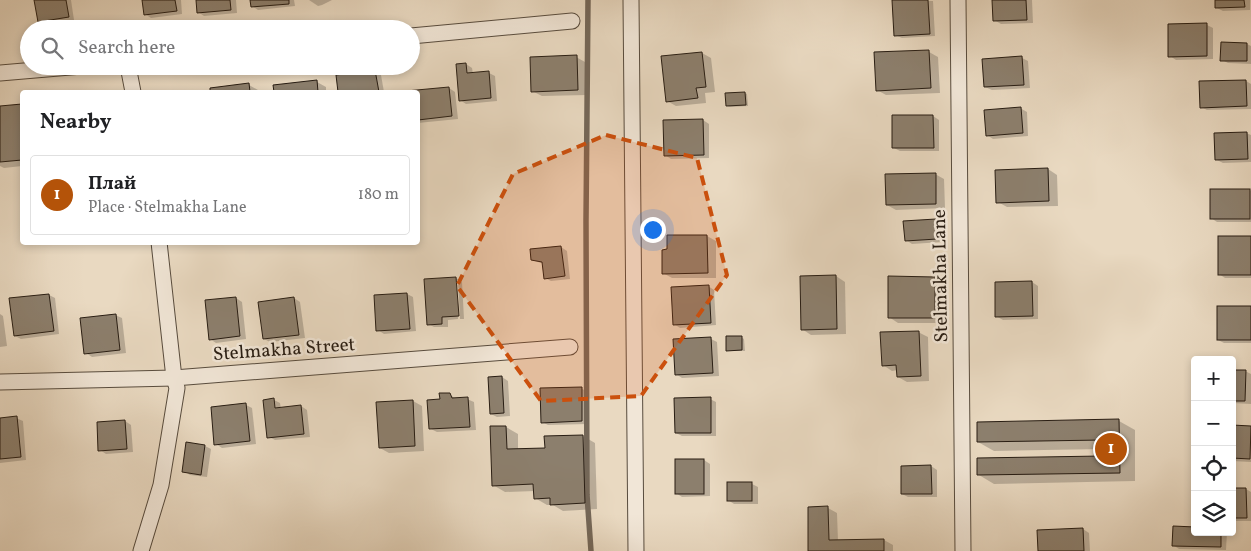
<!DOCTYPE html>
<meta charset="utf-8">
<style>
:root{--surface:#fff;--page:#f6f6f6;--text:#202124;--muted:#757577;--line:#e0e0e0;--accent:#b45309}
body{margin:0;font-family:Vollkorn,serif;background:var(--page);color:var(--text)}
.controls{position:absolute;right:15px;bottom:15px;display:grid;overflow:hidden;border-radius:5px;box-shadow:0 2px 8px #0003}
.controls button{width:45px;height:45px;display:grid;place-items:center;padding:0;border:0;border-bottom:1px solid var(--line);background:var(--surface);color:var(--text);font:25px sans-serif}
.you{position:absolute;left:652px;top:229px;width:18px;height:18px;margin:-12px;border:4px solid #fff;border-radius:50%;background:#1a73e8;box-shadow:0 0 0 8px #1a73e833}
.badge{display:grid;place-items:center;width:32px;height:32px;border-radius:50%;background:var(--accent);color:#fff;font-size:16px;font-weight:700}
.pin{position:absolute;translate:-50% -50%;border:2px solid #fff;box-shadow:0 1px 5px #0006}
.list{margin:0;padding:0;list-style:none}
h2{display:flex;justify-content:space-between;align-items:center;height:65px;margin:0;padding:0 20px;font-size:21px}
h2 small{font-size:16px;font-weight:400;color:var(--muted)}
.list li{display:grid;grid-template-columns:32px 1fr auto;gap:15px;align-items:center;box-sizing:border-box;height:80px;margin:0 10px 10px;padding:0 10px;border:1px solid var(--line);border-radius:5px}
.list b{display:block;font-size:19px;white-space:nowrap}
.list p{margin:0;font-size:16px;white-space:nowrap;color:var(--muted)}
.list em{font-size:16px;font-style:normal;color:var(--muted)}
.icon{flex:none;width:28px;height:28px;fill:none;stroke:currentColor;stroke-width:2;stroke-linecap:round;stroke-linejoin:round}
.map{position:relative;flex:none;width:1251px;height:551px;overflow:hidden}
.search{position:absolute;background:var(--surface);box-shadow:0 2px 8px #0003;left:20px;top:20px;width:400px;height:55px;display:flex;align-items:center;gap:12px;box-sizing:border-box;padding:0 18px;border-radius:28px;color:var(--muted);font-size:19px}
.panel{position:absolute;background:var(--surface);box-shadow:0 2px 8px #0003;left:20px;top:90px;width:400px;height:155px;border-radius:5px}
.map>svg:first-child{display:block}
.shadow{fill:#0003}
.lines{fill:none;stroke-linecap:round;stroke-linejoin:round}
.stream{stroke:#746758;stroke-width:5.5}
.building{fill:#8c7f6d;stroke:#281d13}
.street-casing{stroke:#584c3e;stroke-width:17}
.street{stroke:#f1e6d7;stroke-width:15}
.marked{fill:#cb500d;fill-opacity:0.2;stroke:#cb500d;stroke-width:4;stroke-dasharray:10 6;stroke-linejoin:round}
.labels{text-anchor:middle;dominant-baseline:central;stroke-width:5;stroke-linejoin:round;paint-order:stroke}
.street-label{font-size:19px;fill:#281d13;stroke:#f1e6d7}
</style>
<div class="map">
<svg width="1251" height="551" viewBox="0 0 1251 551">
<rect width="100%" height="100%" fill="#e9d9c1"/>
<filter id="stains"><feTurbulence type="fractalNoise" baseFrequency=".004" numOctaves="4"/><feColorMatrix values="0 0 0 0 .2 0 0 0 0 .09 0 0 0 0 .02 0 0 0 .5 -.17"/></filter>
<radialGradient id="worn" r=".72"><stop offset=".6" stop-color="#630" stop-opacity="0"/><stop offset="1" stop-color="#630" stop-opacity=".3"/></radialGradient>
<g class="shadow">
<path d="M35 0H71L74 20 45 25 39 21Z"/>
<path d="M144 0H181L182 14 151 18 145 14Z"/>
<path d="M197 0H236L237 13 204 16 198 12Z"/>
<path d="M251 0H294L295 6 258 10 252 6Z"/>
<path d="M309 0H332L322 5 318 6Z"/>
<path d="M893 0 933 1 935 36 902 38 895 35Z"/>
<path d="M994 0H1032L1033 23 1001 24 994 20Z"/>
<path d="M1216 0H1250V10L1223 11 1217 8Z"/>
<path d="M1207 25 1213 28V59L1176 60 1170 56Z"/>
<path d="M1222 43 1247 44 1251 46V64L1228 63 1222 60Z"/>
<path d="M929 52 938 57 940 93 886 95 877 90 876 54Z"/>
<path d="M702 53 711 58 715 92 705 93 706 103 676 106 667 101Z"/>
<path d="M576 57 585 62 587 95 542 96 532 91Z"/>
<path d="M1022 58 1028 61 1030 88 992 90 985 87Z"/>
<path d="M466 64 472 68 473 74 489 73 495 76 497 101 466 104 460 100 457 65Z"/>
<path d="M375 71 381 75 384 92H340L337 76Z"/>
<path d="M1246 81 1251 84V109L1207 110 1201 107 1200 83Z"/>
<path d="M317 82 326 87V92H275V86Z"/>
<path d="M249 85 258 90V92H211V89Z"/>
<path d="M449 88 455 92 458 119 418 123V92H407Z"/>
<path d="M745 93 747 94 748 106 730 107 727 106Z"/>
<path d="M22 105V166L4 168 0 166V107Z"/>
<path d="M1020 108 1027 112 1028 136 993 139 987 135Z"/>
<path d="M933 116 939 120V151H900L894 148Z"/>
<path d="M703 120 709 124V158L671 159 665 155Z"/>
<path d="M1246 133 1251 135V162L1223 163 1217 160Z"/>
<path d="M1048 169 1057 175 1058 206 1007 207 998 202Z"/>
<path d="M935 174 944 179 945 208 896 210 887 205Z"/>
<path d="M1250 190 1251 191V222H1217L1211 218Z"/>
<path d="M935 220 941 224 942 242 912 244 906 240Z"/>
<path d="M707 236 716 241V278H672L663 273Z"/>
<path d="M1251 237V278H1225L1219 274Z"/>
<path d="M561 247 567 251 570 279 551 281 545 278 544 264 532 260V250Z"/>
<path d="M836 276 845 282 846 334 811 335 802 329 801 277Z"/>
<path d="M456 278 462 282 464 319H460L458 280H455L458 319 448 320V327H434L428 324 426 280Z"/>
<path d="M935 278 944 283V323H898L889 317Z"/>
<path d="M1032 282 1038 286V319L1003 320 996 316Z"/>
<path d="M708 286 714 290 716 325 680 328 674 324Z"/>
<path d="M407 294 413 297 416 331 384 334 378 330Z"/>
<path d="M49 295 55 298 59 334 21 339 15 336Z"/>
<path d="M236 298 242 302 246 339 216 343 210 339Z"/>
<path d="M294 298 300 302 305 338 270 342 264 339 260 303Z"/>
<path d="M1251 307V343H1224L1218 340Z"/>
<path d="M0 314 3 316 7 346 0 347Z"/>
<path d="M115 315 122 318 126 353 92 357 86 353Z"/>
<path d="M918 332 928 337 929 381 907 382 898 377V370L892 371 883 365Z"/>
<path d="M741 337 744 339 745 351H730L728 350Z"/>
<path d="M711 339 717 342 719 376 682 378 676 374 674 340Z"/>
<path d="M1232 371H1245L1251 374V404L1232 403Z"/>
<path d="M502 377 508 381 510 416 497 417 491 414Z"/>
<path d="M581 388 587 392 588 424 548 425 542 422Z"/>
<path d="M449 394 456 399H467L474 402 476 430 437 432 431 429 441 400Z"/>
<path d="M710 399 716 402V436H682L676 433Z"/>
<path d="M274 400 280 403 281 409 301 406 307 410 310 437 275 440 269 437Z"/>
<path d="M413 401 422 406 424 451 389 453 380 448Z"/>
<path d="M246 405 252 408 256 444 222 448 216 444Z"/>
<path d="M16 418 23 421 26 460 0 463V419Z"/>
<path d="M125 421 131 425 133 452 106 454 100 450Z"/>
<path d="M1119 421 1135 430V481L994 484 979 475 1103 457V449L994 451 978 442Z"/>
<path d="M1232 426 1251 428V462L1232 461Z"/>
<path d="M506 427 518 434V450L546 449 583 436 595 443 597 509 563 511 553 505H547L535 498V491L505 492 493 485Z"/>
<path d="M205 446 211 449 207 477 190 475 184 471Z"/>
<path d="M704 460 710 464V496L682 497 676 493Z"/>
<path d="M931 466 937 470V497H908L902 494V467Z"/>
<path d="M728 483 752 484 758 487V504H734L728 500Z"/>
<path d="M1246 489 1251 492V521H1232V490Z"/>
<path d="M828 508 837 513 838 541 884 540 893 545V551H810Z"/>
<path d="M1083 529 1089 533 1090 551H1039Z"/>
<path d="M1195 532H1227L1226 550 1179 549 1173 545Z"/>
</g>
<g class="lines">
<path class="stream" d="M588 0 586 221 587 495 591 551"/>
</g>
<g class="building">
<path d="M34 0H66L69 17 38 22Z"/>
<path d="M142 0H175L177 11 144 15Z"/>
<path d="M196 0H230L231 10 197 13Z"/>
<path d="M250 0H289V4L251 7Z"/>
<path d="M892 0H928L930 34 894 36Z"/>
<path d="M992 0H1026L1027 20 993 21Z"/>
<path d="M1215 0H1244L1245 7 1215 8Z"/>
<path d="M1207 23V56L1168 57V24Z"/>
<path d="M1221 42 1247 43V61H1220Z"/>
<path d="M929 50 931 88 876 91 874 52Z"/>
<path d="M702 52 706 87 696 88 698 98 666 102 661 56Z"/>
<path d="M577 55 578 90 531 92 530 57Z"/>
<path d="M1022 56 1024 85 984 87 982 59Z"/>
<path d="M466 63 467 73 489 71 491 98 459 101 456 64Z"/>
<path d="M375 70 379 92H338L336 75Z"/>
<path d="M317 80 318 92H274L273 85Z"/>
<path d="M1246 80 1247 106 1200 108 1199 81Z"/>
<path d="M249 83 250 92H210V88Z"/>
<path d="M449 87 452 116 418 120V92H406V91Z"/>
<path d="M745 92 746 105 726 106 725 93Z"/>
<path d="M22 104V160L0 162V106Z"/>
<path d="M1021 107 1023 133 986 136 984 110Z"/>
<path d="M892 115H933L934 148H892Z"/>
<path d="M703 119 704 155 664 156 663 120Z"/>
<path d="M1247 132 1248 159 1215 160 1214 133Z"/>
<path d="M1048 168 1049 201 996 203 995 170Z"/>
<path d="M936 173V204L886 205 885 174Z"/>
<rect x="1210" y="189" width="40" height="30"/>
<path d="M936 219 937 239 905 241 903 221Z"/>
<path d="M667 235H707L708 273 662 274V250L667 249Z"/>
<rect x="1218" y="236" width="33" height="39"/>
<path d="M561 246 565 276 544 279 542 262 531 260 530 249Z"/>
<path d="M836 275 837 329 801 330 800 276Z"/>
<path d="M888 276 935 277V318H888Z"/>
<path d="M456 277 459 316 442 317V324L427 325 424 279Z"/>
<path d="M1032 281 1033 316 995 317V282Z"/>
<path d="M709 285 711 323 673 325 671 287Z"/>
<path d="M407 293 410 329 376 331 374 295Z"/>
<path d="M49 294 54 331 14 336 9 298Z"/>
<path d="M236 297 240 336 209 340 205 300Z"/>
<path d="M294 297 299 335 263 339 258 302Z"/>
<rect x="1217" y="306" width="34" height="34"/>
<path d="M116 314 120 350 84 354 80 318Z"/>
<path d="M919 331 921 376 897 377 896 365 882 366 880 332Z"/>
<path d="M726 336H742V350L726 351Z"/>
<path d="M711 337 713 373 675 375 673 339Z"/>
<path d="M1232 370H1246L1245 401H1232Z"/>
<path d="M502 376 504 413 490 414 488 377Z"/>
<path d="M582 387V421L541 423 540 388Z"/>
<path d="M439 393H450L452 398 468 397 470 427 429 429 427 400 440 399Z"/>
<path d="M711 397V433H675L674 398Z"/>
<path d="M274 398 275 408 301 405 304 434 267 438 263 400Z"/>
<path d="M413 400 415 446 379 448 376 402Z"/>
<path d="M246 403 250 441 214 445 211 407Z"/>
<path d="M17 416 21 457 0 459V418Z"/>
<path d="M1119 419 1120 473 977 475V458L1102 456V440L977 442V422Z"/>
<path d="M125 420 127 449 98 451 97 422Z"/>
<path d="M1232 425 1251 426 1250 459 1232 458Z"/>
<path d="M490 426H506L507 449 545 448 544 436 583 435 585 503 550 505V498L534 499 533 484 492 486Z"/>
<path d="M186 442 205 445 201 475 182 472Z"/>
<rect x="675" y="459" width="29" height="35"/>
<path d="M931 465 932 494H901V466Z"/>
<rect x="727" y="482" width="25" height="19"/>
<path d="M1232 488H1246L1247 518H1232Z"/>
<path d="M828 506 829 540 884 539V551H808V507Z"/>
<path d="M1173 526 1195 527V532H1221V547L1172 546Z"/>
<path d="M1083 528 1084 551H1038L1037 530Z"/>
</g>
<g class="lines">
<g class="street-casing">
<g id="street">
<path d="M631 0 636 551"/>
<path d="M958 0 963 551"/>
<path d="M411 36 572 21"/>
<path d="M128 66 133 92"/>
<path d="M0 73 82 66"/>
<path d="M0 382 174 378 570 347"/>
<path d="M141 551 161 485 177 388 174 378 159 242"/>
</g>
</g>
<use href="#street" class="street"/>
</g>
<path class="marked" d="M606 135 697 158 727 275 641 396 541 401 457 286 513 174Z"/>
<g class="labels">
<g class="street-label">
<text transform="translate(941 276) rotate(-91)">Stelmakha Lane</text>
<text transform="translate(284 350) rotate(-4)">Stelmakha Street</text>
</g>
</g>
<rect width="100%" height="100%" filter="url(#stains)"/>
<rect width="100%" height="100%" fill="url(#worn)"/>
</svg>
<div class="controls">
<button>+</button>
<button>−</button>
<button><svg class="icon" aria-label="locate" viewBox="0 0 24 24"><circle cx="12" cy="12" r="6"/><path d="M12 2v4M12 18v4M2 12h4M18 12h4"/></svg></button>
<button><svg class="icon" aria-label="layers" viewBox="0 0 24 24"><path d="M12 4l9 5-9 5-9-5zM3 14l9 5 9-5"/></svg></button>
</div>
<div class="you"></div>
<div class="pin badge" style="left:1111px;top:449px">1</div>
<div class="search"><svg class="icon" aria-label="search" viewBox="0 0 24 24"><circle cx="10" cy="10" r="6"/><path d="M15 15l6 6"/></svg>Search here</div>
<section class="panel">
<h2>Nearby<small></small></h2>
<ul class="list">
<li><span class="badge">1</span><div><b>Плай</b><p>Place · Stelmakha Lane</p></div><em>180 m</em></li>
</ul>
</section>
</div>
